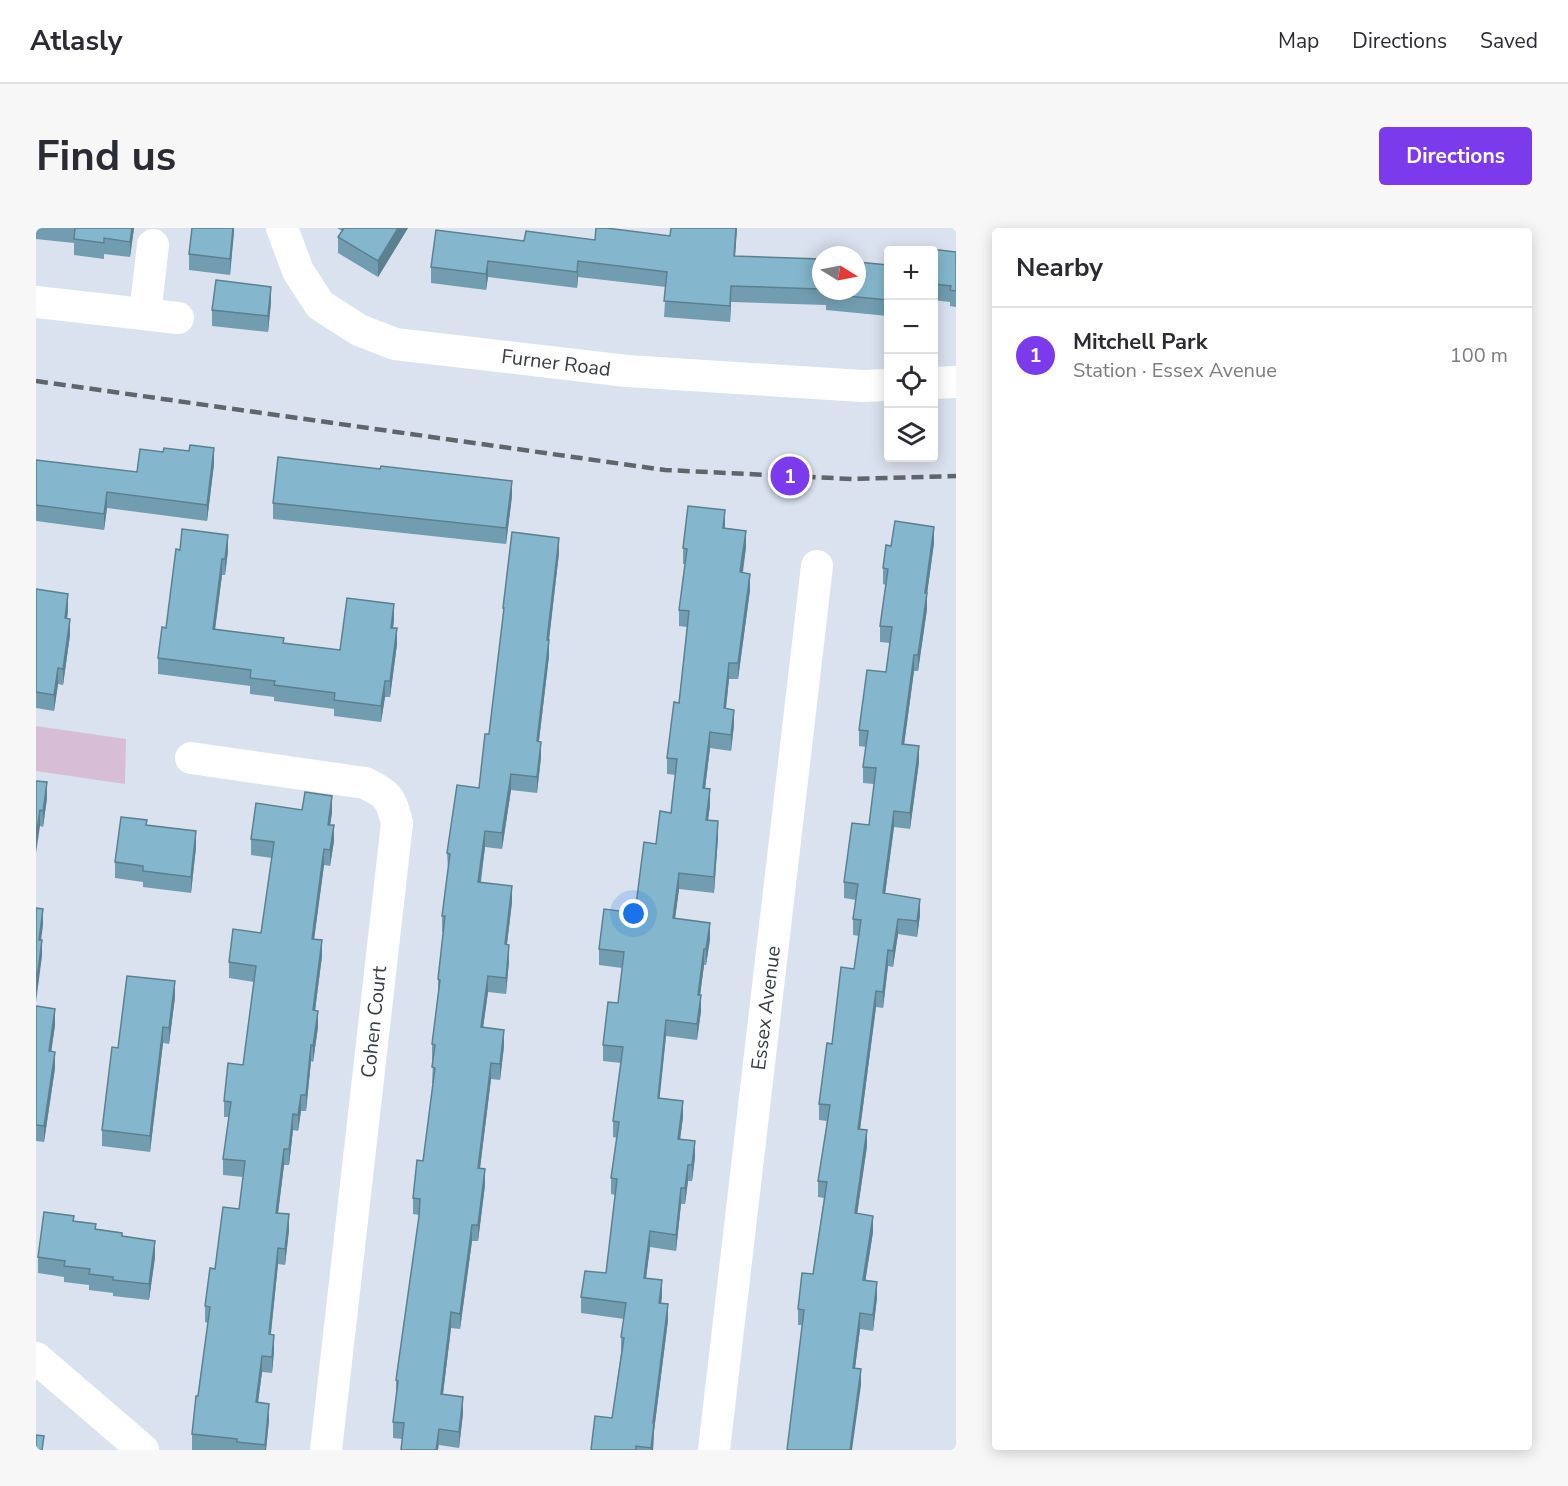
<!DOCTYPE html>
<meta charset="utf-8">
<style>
:root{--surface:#fff;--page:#f7f7f7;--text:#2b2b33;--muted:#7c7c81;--line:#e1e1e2;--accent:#7c3aed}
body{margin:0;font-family:"Nunito Sans",sans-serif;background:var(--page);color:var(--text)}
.controls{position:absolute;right:18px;top:18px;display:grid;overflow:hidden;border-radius:6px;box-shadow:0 3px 15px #0003}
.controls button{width:54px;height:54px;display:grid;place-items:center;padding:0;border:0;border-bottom:2px solid var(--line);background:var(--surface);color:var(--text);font:30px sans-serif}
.compass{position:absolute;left:776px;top:18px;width:54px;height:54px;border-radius:50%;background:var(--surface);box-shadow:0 3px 15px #0003;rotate:100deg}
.you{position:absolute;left:598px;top:686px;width:21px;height:21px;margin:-15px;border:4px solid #fff;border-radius:50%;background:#1a73e8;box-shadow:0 0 0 9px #1a73e833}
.badge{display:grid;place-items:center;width:39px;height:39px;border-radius:50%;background:var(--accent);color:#fff;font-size:20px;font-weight:700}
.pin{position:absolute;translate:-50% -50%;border:3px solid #fff;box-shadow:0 2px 6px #0006}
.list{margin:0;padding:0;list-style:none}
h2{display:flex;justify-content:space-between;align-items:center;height:78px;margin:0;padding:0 24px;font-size:26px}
h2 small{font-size:20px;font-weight:400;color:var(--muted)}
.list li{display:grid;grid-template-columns:39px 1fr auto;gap:18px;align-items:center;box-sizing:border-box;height:96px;padding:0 24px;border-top:2px solid var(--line)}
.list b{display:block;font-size:22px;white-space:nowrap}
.list p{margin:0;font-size:20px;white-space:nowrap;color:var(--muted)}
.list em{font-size:20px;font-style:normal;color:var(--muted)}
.icon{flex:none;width:33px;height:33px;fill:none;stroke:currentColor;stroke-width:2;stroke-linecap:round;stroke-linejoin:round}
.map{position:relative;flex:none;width:920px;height:1222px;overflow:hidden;border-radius:6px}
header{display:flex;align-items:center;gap:36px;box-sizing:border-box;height:84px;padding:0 30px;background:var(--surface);border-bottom:2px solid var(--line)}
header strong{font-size:28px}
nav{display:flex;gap:33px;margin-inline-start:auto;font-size:21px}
.intro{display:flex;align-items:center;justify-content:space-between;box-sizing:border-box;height:144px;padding:0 36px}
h1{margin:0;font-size:42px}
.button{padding:15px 27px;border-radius:6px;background:var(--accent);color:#fff;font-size:21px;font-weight:700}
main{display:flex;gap:36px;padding:0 36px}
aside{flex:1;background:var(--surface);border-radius:6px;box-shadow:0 3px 15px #0003}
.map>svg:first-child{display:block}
.park{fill:#d8bed4}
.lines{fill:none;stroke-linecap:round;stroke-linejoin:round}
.minor{stroke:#fff;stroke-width:32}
.rail{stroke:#60646b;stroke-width:4.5;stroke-dasharray:12 6;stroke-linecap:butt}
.wall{fill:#729db0}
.shaded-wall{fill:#5c8090}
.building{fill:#84b7cd;stroke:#5c8090;stroke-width:1.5}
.labels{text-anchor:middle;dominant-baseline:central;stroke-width:4.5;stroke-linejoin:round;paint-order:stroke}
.street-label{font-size:20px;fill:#393c42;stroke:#fff}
</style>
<header>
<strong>Atlasly</strong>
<nav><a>Map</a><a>Directions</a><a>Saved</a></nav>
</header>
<div class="intro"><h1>Find us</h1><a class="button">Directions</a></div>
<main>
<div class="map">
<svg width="920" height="1222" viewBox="0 0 920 1222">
<rect width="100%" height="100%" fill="#dae2ef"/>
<path class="park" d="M0 498 90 511 89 556 0 543Z"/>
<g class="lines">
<g class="minor">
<path d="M246 0 262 43 284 77 323 102 359 116 591 143 826 158 852 157"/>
<path d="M0 74 142 90"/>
<path d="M109 86 117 17"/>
<path d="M897 155 920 154"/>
<path d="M155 530 329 555C352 566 355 570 361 595L290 1222"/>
<path d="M0 1130 107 1222"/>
<path d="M678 1222 781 338"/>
</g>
<path class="rail" d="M0 153 629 242 816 251 920 248"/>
</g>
<g class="wall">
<path d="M0 0H98L94 29 68 26V31L38 27V15L0 11Z"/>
<path d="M154 0H198L194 47 153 42V26L156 0Z"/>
<path d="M301 0H372L342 49 302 25V9L306 3Z"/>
<path d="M635 0H701L699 28 785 31V63H821L852 37V88L790 82V77L695 74 694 94 628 89 630 59 542 49 541 60 452 49 450 62 395 55V39L488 13 559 12 634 8Z"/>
<path d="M897 22 920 24V79L914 78V74L897 72Z"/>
<path d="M235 74 232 104 176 98V82Z"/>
<path d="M0 232 101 244 178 236 171 293 71 280 68 302 0 293Z"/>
<path d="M476 268 470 316 237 291V275Z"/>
<path d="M689 300 710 319 707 345 714 362 702 451H693L690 481 698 497 695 523 674 520 669 561 674 577 672 592 682 609 678 665 643 661 639 690 674 711 670 737H668L664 767 665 783 661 812 630 808 623 870 647 889 644 911 659 929 656 953H652L649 976H645L640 1023 614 1019 610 1050 626 1068 625 1075 632 1092 618 1203 617 1222H555L576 1190 585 1125V1109L588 1091 545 1085V1069L570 1045 580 967 575 966V950L581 910 577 909V893L585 835 567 833V817L582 775 586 740 563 737V721L599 685 620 616 635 585 640 547 631 546V530L643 475 651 399 643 398V382L649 336H647V320Z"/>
<path d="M898 315 891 365V381L882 443H878L868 516 883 534 874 601 858 599 849 666 884 687 881 709 862 706 857 739 852 738 847 780 840 779 824 901 831 918 821 985 837 1004 829 1053 841 1070 837 1103 824 1101 819 1140 825 1157 766 1097H762V1081L777 1046 788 970 782 969V953L791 893 783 892V876L796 816 818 741 823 708 817 707V691L820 672 808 670V654L833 597 838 556 827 555V539L830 519 823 518V502L850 444 854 415 844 414V398L850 357 847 356V340L855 318Z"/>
<path d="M192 323 189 347H186L179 401 248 415 304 422 358 392 357 400 361 416 354 469H349L345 494 298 488V481L238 473V469L214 466V458L122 446V430L130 400Z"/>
<path d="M523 325 513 412V428L503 513 505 529 501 565 475 562 466 621 449 619 445 654 476 674 471 716 473 733 470 766 452 764 447 799 468 818 464 852 455 851 444 940 449 957 442 1013H436L424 1101 415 1100 407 1166 427 1185 423 1220 403 1217 402 1222H365L366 1211 357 1210V1194L360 1168V1152L383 987 377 986V970L387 933 397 855H396L397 832H396V816L402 767V751L407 704H406V688L412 641 411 625 443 560 453 506 467 394V380Z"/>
<path d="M0 361 32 382 31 391 34 407 27 457 22 456 18 483 0 480Z"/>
<path d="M0 553 11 570 7 599 4 598Z"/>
<path d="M266 582 296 584 294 597 298 613 294 638 288 637 278 711 286 728 279 783 282 799 277 834 275 833 270 883H265L262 903 257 902 253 937H248L242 985 253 1002 249 1037 242 1036 235 1106 238 1123 236 1145 226 1144 222 1174 233 1192 230 1222H156V1206L172 1095 169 1094V1078L179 1041 203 981 207 949 187 947V931L193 889H188V873L207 837 218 754 193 750V734L225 705 236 630 215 627V611Z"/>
<path d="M111 597 160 619 155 665 107 659V654L79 650V634Z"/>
<path d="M139 769 133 816 127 815 114 924 66 918V902L82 820Z"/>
<path d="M0 778 19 797 15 824 19 840 8 914 0 913Z"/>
<path d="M38 993 60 1001 86 1008 119 1029 113 1072 77 1068V1065L53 1062V1057L28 1054V1049L2 1045V1029Z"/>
</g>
<g class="shaded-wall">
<path d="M96 0H98L94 29V14Z"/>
<path d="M197 0H198V5L194 47V31Z"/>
<path d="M362 0H372L342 49V33Z"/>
<path d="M700 0H701L698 44V28Z"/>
<path d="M452 33V49L450 62V46Z"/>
<path d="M542 33V49L541 60V44Z"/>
<path d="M695 58V74L694 94V78Z"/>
<path d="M235 59V74L232 104V88Z"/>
<path d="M178 220V236L171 293V277Z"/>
<path d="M476 253V268L470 316V300Z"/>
<path d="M71 264V280L68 302V286Z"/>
<path d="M689 282V298L687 316V300Z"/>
<path d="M898 299V315L889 381V365Z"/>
<path d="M710 303V319L704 360V344Z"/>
<path d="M192 307V323L189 347V331Z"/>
<path d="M523 310V325L511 428V412Z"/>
<path d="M186 331V347L177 417V401Z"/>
<path d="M714 346V362L702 451V435Z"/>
<path d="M891 365V381L882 443V427Z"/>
<path d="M32 366V382L29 406V390Z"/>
<path d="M358 376V392L355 416V400Z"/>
<path d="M34 391V407L27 457V441Z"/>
<path d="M361 400V416L354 469V453Z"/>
<path d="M513 412V428L501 529V513Z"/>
<path d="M878 427V443L866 532V516Z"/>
<path d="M693 435V451L688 496V480Z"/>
<path d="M22 440V456L18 483V467Z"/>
<path d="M349 453V469L345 494V478Z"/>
<path d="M698 482V497L695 523V507Z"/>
<path d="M674 504V520L667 576V560Z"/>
<path d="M505 514V529L501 565V549Z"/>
<path d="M883 518V534L874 601V585Z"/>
<path d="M475 546V562L466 621V605Z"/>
<path d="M11 554V570L7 599V583Z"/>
<path d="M674 561V577L670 608V592Z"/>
<path d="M296 568V584L292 613V597Z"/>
<path d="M4 582V598L0 625V609Z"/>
<path d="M858 583V599L847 681V665Z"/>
<path d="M682 593V609L678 665V649Z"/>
<path d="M298 597V613L294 638V622Z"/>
<path d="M160 603V619L155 665V649Z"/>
<path d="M449 603V619L442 670V654Z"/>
<path d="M288 621V637L276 727V711Z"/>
<path d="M643 645V661L637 706V690Z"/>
<path d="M476 658V674L469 732V716Z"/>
<path d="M884 671V687L881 709V693Z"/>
<path d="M7 681V697L3 728V712Z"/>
<path d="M862 691V706L857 739V723Z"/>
<path d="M674 695V711L670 737V721Z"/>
<path d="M6 712V728L0 774V758Z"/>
<path d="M286 712V728L277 798V782Z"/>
<path d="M473 717V733L470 766V750Z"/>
<path d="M668 721V737L662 783V767Z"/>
<path d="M852 722V738L847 780V764Z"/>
<path d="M452 748V764L445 815V799Z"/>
<path d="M139 753V769L133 816V800Z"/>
<path d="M840 763V779L822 917V901Z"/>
<path d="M665 767V783L661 812V796Z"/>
<path d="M19 781V797L13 839V823Z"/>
<path d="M282 783V799L277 834V818Z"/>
<path d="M630 792V808L622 886V870Z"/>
<path d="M127 799V815L114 924V908Z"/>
<path d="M468 802V818L464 852V836Z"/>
<path d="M275 817V833L270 883V867Z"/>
<path d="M19 824V840L8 914V898Z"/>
<path d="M455 835V851L442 956V940Z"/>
<path d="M265 867V883L262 903V887Z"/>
<path d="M647 873V889L642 927V911Z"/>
<path d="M257 886V902L253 937V921Z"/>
<path d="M831 902V918L819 1001V985Z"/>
<path d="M659 913V929L656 953V937Z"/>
<path d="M248 921V937L240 1001V985Z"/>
<path d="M652 937V953L649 976V960Z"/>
<path d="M449 941V957L442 1013V997Z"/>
<path d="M645 960V976L640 1023V1007Z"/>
<path d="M253 986V1002L249 1037V1021Z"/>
<path d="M837 988V1004L827 1068V1052Z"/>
<path d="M436 997V1013L424 1101V1086Z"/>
<path d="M614 1003V1019L608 1066V1050Z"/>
<path d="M119 1013V1029L113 1072V1056Z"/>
<path d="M242 1020V1036L233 1122V1106Z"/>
<path d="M626 1052V1068L623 1091V1075Z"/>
<path d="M841 1054V1070L837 1103V1087Z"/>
<path d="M632 1076V1092L618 1203 617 1222H615L617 1195Z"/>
<path d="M415 1084V1100L405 1182V1166Z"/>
<path d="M824 1085V1101L817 1156V1140Z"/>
<path d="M238 1107V1123L236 1145V1129Z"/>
<path d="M226 1128V1144L220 1190V1174Z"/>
<path d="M825 1141V1157L816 1222H814Z"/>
<path d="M427 1169V1185L423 1220V1204Z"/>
<path d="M233 1176V1192L230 1222H229Z"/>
<path d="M403 1201 402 1222H400Z"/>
</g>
<g class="building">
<path d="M39 0H96L94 14 68 10V15L38 11Z"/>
<path d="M156 0H197L194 31 153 26Z"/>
<path d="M308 0H362L342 33 302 9Z"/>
<path d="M560 0H570L634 8 635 0H700L698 28 785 31V61L695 58 694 78 628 73 631 44 542 33 541 44 452 33 450 46 395 39 400 2 488 13 490 3 559 12Z"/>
<path d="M894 21 920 24V63L914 62 915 58 897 56V22H894Z"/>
<path d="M821 34 852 37V72L790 66V63H821Z"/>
<path d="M180 52 235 59 232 88 176 82Z"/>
<path d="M154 217 178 220 171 277 71 264 68 286 0 277V232L101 244 104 221 127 224 128 220 153 223Z"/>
<path d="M242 229 344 241 345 238 476 253 470 300 237 275Z"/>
<path d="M652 278 689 282 687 300 710 303 704 344 714 346 702 435H693L688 480 698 482 695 507 674 504 667 560 674 561 670 592 682 593 678 649 643 645 637 690 674 695 670 721H668L662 767H665L661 796 630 792 622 870 647 873 642 911 659 913 656 937H652L649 960H645L640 1007 614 1003 608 1050 626 1052 623 1075 632 1076 617 1195H618L615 1220 600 1218V1222H555L559 1188 576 1190 588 1110 585 1109 590 1075 545 1069 549 1043 570 1045 581 951 575 950 583 894 577 893 587 819 567 817 572 774 582 775 588 724 563 721 568 681 599 685 608 614 620 616 624 583 635 585 641 531 631 530 638 474 643 475 653 383 643 382 651 321 647 320Z"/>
<path d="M859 293 898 299 889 365H891L882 427H878L866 516 883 518 874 585 858 583 847 665 884 671 881 693 862 691 857 723 852 722 847 764 840 763 822 901 831 902 819 985 837 988 827 1052 841 1054 837 1087 824 1085 817 1140 825 1141 814 1222H751L768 1082 762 1081 766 1045 777 1046 791 954 782 953 794 877 783 876 791 815 796 816 805 739 818 741 825 692 817 691 822 656 808 654 816 595 833 597 840 540 827 539 832 503 823 502 831 442 850 444 856 399 844 398 852 341 847 340 850 317 855 318Z"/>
<path d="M146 301 192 307 189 331H186L177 401 248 410 247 415 304 422 311 370 358 376 355 400H361L354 453H349L345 478 298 472 299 465 238 457 239 453 214 450 215 442 122 430 126 399 130 400 140 321 144 322Z"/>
<path d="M476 304 523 310 511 412H513L501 513 505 514 501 549 475 546 466 605 449 603 442 654 476 658 469 716 473 717 470 750 452 748 445 799 468 802 464 836 455 835 442 940 449 941 442 997H436L424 1086 415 1084 405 1166 427 1169 423 1204 403 1201 400 1222H365L368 1195 357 1194 362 1153 360 1152 383 988 384 971 377 970 381 932 387 933 399 840 396 839 399 817 396 816 404 752 402 751 409 688H406L414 626 411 625 421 557 443 560 449 506H453L468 380H467Z"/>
<path d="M0 361 32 366 29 390 34 391 27 441 22 440 18 467 0 464Z"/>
<path d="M0 553 11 554 7 583 4 582 0 609Z"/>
<path d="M269 564 296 568 292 597H298L294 622 288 621 276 711 286 712 277 782 282 783 277 818 275 817 270 867H265L262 887 257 886 253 921H248L240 985 253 986 249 1021 242 1020 233 1106 238 1107 236 1129 226 1128 220 1174 233 1176 229 1217 201 1214V1211L156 1206 160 1168H162L174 1079 169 1078 174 1040 179 1041 187 979 203 981 209 933 187 931 195 874 188 873 192 835 207 837 220 738 193 734 197 701 225 705 238 614 215 611 220 575 266 582Z"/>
<path d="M85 589 111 592 110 597 160 603 155 649 107 643V638L79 634Z"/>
<path d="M0 680 7 681 3 712H6L0 758Z"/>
<path d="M91 748 139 753 133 800 127 799 114 908 66 902 76 819 82 820Z"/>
<path d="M0 778 19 781 13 823 19 824 8 898 0 897Z"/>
<path d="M8 984 38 988 37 993 60 996 59 1001 86 1005V1008L119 1013 113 1056 77 1052V1049L53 1046 54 1041 28 1038 29 1033 2 1029Z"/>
<path d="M0 1207 8 1208 6 1222H0Z"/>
</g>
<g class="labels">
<g class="street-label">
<text transform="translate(520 135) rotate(7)">Furner Road</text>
<text transform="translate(730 780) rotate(-83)">Essex Avenue</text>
<text transform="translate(338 794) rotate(-84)">Cohen Court</text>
</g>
</g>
</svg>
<div class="controls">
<button>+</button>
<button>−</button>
<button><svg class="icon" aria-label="locate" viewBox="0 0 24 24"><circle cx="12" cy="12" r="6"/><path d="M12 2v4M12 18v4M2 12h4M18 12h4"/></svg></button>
<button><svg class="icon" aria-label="layers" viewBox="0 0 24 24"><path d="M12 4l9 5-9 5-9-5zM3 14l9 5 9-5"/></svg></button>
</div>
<svg class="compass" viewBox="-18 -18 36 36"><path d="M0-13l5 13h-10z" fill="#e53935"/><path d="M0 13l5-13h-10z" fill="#7c7c81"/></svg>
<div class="you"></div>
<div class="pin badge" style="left:754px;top:248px">1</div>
</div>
<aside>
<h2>Nearby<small></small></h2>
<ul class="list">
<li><span class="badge">1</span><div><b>Mitchell Park</b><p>Station · Essex Avenue</p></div><em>100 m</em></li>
</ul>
</aside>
</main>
